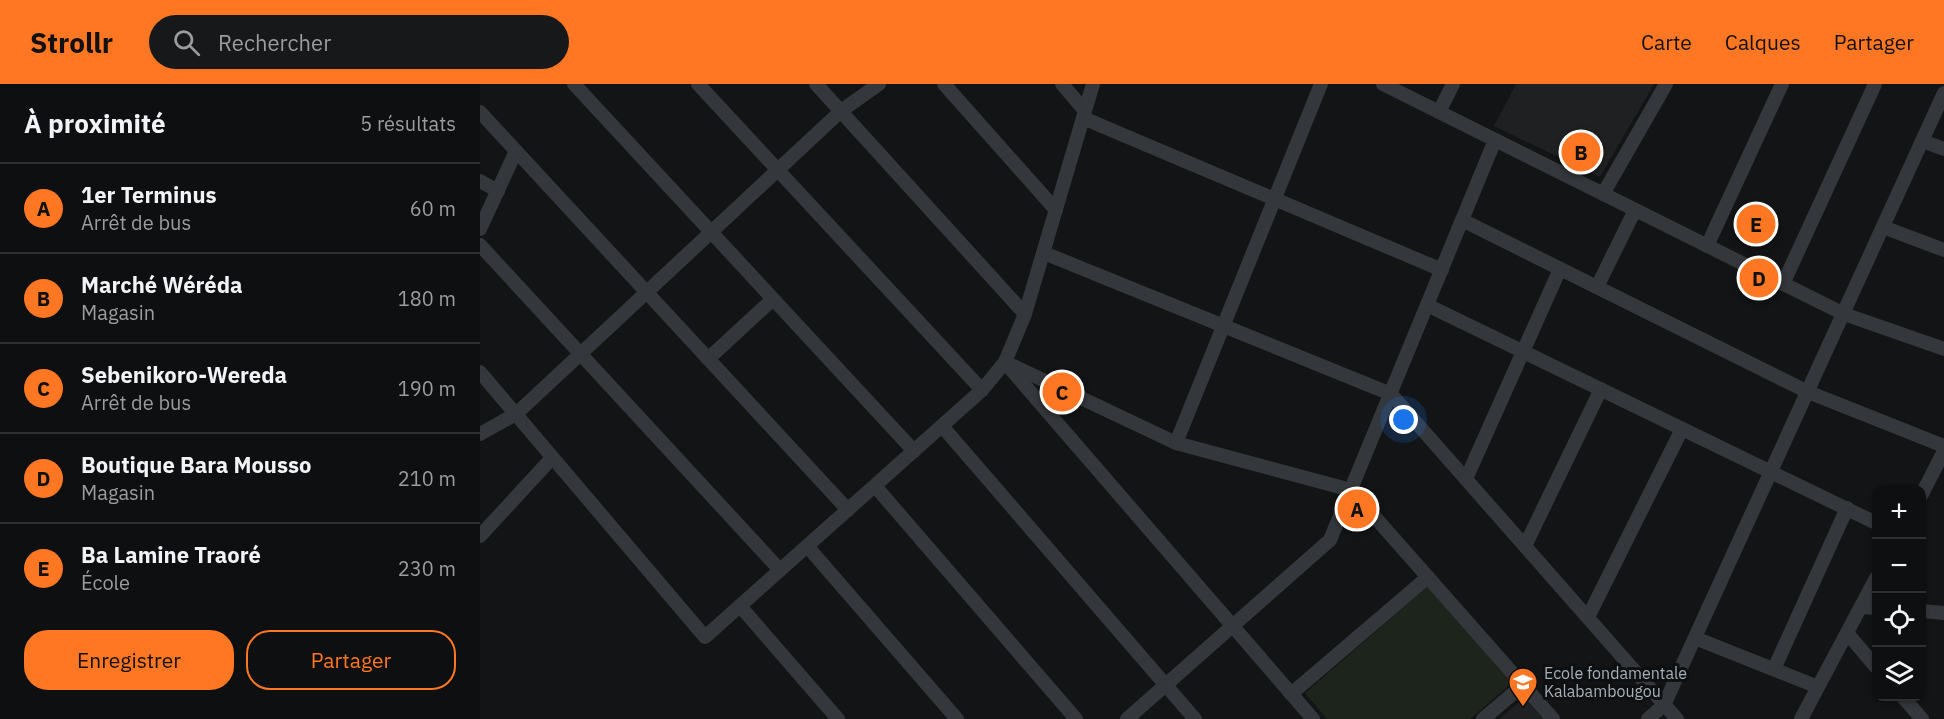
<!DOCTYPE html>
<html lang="fr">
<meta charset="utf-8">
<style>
:root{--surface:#0e0f10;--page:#171819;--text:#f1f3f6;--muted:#9b9c9f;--line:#2e2f30;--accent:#f72}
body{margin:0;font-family:"IBM Plex Sans",sans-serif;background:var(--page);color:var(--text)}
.controls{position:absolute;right:18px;bottom:18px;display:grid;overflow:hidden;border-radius:12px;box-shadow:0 2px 4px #0004}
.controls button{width:54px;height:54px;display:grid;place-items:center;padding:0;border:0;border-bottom:2px solid var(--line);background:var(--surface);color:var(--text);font:30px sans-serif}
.you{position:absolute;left:924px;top:336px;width:21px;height:21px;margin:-15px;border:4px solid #fff;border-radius:50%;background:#1a73e8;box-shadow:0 0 0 9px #1a73e833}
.badge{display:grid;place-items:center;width:39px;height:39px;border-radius:50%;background:var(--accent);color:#111;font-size:20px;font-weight:700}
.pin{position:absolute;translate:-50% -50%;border:3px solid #fff;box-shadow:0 2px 6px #0006}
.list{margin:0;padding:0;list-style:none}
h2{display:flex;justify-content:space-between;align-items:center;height:78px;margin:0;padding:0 24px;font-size:26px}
h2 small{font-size:20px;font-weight:400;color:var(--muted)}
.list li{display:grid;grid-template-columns:39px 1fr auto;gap:18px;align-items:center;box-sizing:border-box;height:90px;padding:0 24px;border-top:2px solid var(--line)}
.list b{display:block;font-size:22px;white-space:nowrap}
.list p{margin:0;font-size:20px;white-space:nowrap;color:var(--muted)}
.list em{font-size:20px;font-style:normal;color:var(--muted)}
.actions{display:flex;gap:12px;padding:18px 24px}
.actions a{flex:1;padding:14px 0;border:2px solid var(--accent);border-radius:24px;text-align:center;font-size:21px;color:var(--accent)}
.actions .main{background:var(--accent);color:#111}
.icon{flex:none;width:33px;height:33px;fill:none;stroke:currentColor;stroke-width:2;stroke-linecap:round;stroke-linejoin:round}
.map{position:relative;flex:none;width:1464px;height:635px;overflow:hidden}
header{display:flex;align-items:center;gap:36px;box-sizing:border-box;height:84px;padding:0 30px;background:var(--accent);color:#111}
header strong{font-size:28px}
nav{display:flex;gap:33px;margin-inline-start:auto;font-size:21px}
.search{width:420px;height:54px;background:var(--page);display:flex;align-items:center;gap:15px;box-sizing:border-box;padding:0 21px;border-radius:33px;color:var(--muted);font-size:22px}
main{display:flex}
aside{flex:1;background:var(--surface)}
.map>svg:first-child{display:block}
.built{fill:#1f2022}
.park{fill:#1c241b}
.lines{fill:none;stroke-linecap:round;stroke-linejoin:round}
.street{stroke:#34373b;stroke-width:14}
.labels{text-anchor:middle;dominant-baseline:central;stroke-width:6;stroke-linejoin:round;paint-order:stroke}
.poi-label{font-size:16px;fill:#a4afb7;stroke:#0e0f10;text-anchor:start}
</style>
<header>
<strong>Strollr</strong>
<div class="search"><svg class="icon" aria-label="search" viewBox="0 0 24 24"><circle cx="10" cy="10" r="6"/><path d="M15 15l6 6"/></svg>Rechercher</div>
<nav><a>Carte</a><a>Calques</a><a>Partager</a></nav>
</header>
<main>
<aside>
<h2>À proximité<small>5 résultats</small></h2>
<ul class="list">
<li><span class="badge">A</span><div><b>1er Terminus</b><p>Arrêt de bus</p></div><em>60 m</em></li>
<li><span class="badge">B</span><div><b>Marché Wéréda</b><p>Magasin</p></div><em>180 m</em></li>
<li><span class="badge">C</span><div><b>Sebenikoro-Wereda</b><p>Arrêt de bus</p></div><em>190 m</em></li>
<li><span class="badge">D</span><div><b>Boutique Bara Mousso</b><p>Magasin</p></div><em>210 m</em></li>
<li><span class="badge">E</span><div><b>Ba Lamine Traoré</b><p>École</p></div><em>230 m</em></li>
</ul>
<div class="actions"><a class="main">Enregistrer</a><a>Partager</a></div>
</aside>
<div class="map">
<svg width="1464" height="635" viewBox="0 0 1464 635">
<rect width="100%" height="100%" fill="#131415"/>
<g class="built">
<path d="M1036 0H1174L1120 93 1014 42Z"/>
<path d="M1044 613 1063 635H1019L1044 614Z"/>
</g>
<path class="park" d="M948 502 1032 599 990 635H847L825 609Z"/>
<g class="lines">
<g class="street">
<path d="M94 0 434 367"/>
<path d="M218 0 502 306"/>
<path d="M336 0 545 230"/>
<path d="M464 0 576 126"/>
<path d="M582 0 605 27"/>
<path d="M903 0 1364 230 1464 265"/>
<path d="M0 28 368 426"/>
<path d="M959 28 973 0"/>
<path d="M603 34 962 186"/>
<path d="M1442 57 1464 65"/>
<path d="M0 97 18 107"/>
<path d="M1123 110 1186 0"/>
<path d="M982 136 1328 308 1464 362"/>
<path d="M1403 143 1464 166"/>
<path d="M0 145 36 67"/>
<path d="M0 161 300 486"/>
<path d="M1227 162 1302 0"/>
<path d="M564 169 911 310 1197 635"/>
<path d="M1303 200 1395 0"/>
<path d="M1117 203 1155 126"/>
<path d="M947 221 1396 439"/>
<path d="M228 275 293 215"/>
<path d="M525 278 696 359 871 406 1073 635"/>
<path d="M528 282 833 635"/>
<path d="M0 288 225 553 502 306 525 278 545 230 613 0"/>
<path d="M462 342 715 635"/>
<path d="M0 350 36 330 361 27 399 0"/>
<path d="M696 359 841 0"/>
<path d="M986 395 1080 185"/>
<path d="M395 402 596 635"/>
<path d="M1442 410 1464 367"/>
<path d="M0 452 72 374"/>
<path d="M327 462 477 635"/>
<path d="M1045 462 1121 305"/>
<path d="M260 522 358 635"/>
<path d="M1381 523 1396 524"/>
<path d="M1442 527 1464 529"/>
<path d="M1108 533 1202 345"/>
<path d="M1367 549 1396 583"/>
<path d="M1215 554 1338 603"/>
<path d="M1294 585 1367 424"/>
<path d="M811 610 948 493"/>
<path d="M1422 612 1442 635"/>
<path d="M647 635 850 456 1015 56"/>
<path d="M1003 635 1043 601"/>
<path d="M1168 635 1184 621 1464 9"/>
<path d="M1321 635 1396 494"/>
</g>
</g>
<defs>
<g id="school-pin" transform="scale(1.5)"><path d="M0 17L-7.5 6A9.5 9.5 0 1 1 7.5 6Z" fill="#f72" stroke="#0e0f10"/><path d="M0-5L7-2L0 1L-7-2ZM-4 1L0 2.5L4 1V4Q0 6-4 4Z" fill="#fff"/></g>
</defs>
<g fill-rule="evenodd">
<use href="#school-pin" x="1043" y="598"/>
</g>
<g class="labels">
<g class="poi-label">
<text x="1064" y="589">Ecole fondamentale<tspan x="1064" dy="18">Kalabambougou</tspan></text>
</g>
</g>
</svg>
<div class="controls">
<button>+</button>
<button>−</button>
<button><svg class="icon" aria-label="locate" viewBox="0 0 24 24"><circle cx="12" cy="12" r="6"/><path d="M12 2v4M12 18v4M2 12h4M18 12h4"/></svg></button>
<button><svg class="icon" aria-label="layers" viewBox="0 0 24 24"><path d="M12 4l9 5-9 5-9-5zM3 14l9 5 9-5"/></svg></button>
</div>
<div class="you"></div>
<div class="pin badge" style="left:877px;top:425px">A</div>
<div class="pin badge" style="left:1101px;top:68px">B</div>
<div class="pin badge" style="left:582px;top:308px">C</div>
<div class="pin badge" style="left:1279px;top:194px">D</div>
<div class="pin badge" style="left:1276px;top:140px">E</div>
</div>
</main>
